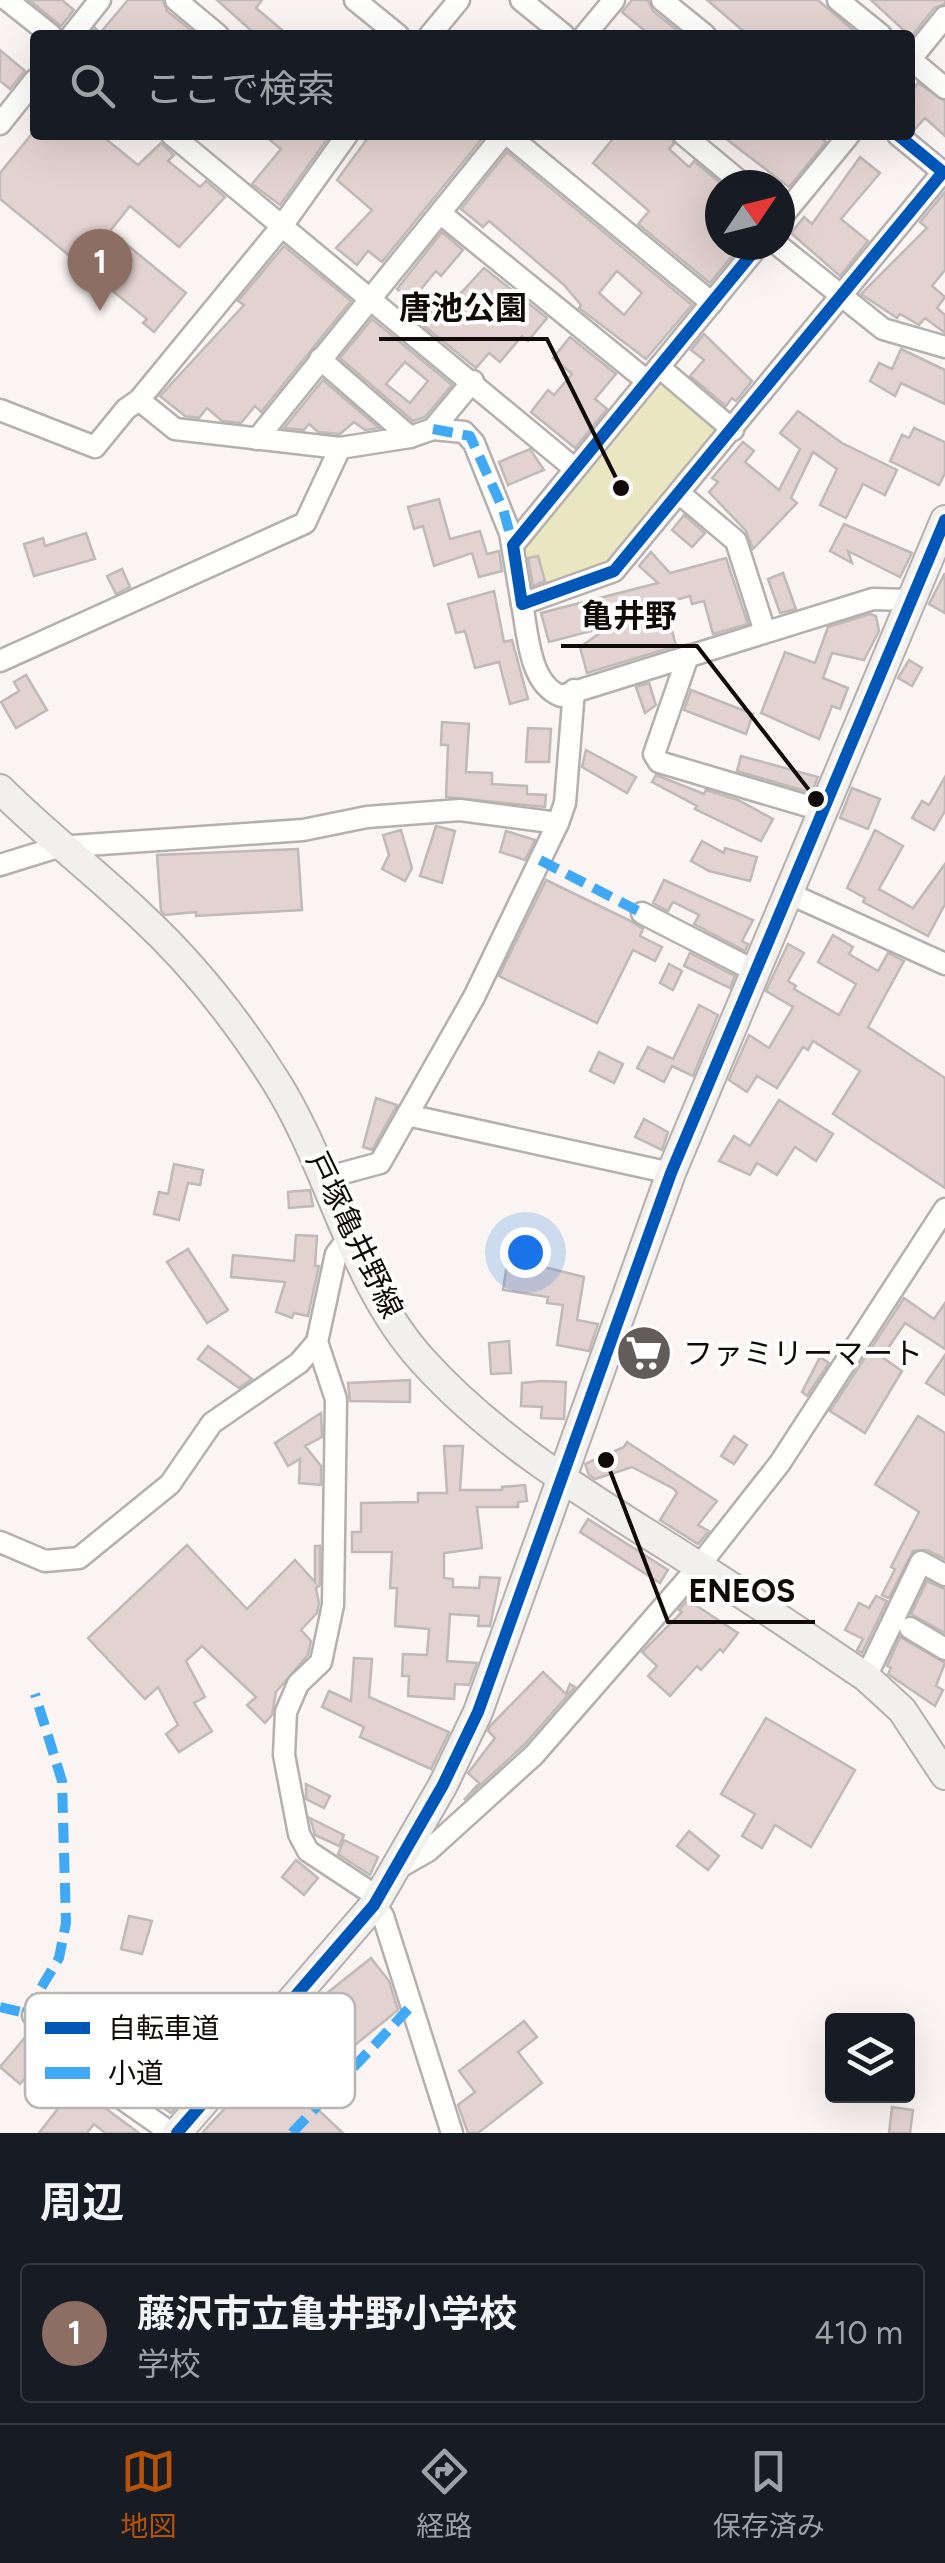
<!DOCTYPE html>
<html lang="ja">
<meta charset="utf-8">
<style>
:root{--surface:#171b24;--page:#242831;--text:#f1f3f6;--muted:#9ea1a6;--line:#363941;--accent:#b45309}
body{margin:0;font-family:Figtree,"Noto Sans JP",sans-serif;background:var(--page);color:var(--text)}
.controls{position:absolute;right:30px;bottom:30px;display:grid;overflow:hidden;border-radius:10px;box-shadow:0 10px 40px #0002}
.controls button{width:90px;height:90px;display:grid;place-items:center;padding:0;border:0;border-bottom:2px solid var(--line);background:var(--surface);color:var(--text);font:50px sans-serif}
.compass{position:absolute;left:705px;top:170px;width:90px;height:90px;border-radius:50%;background:var(--surface);box-shadow:0 10px 40px #0002;rotate:55deg}
.you{position:absolute;left:525px;top:1252px;width:35px;height:35px;margin:-25px;border:8px solid #fff;border-radius:50%;background:#1a73e8;box-shadow:0 0 0 15px #1a73e833}
.badge{display:grid;place-items:center;width:65px;height:65px;border-radius:50%;background:var(--accent);color:#fff;font-size:32px;font-weight:700}
.pin{position:absolute;translate:-50% -82px;filter:drop-shadow(0 2px 5px #0008)}
.pin::after{content:'';position:absolute;top:52px;width:35px;height:30px;background:inherit;clip-path:polygon(0 0,100% 0,50% 100%)}
.list{margin:0;padding:0;list-style:none}
h2{display:flex;justify-content:space-between;align-items:center;height:130px;margin:0;padding:0 40px;font-size:42px}
h2 small{font-size:32px;font-weight:400;color:var(--muted)}
.list li{display:grid;grid-template-columns:65px 1fr auto;gap:30px;align-items:center;box-sizing:border-box;height:140px;margin:0 20px 20px;padding:0 20px;border:2px solid var(--line);border-radius:10px}
.list b{display:block;font-size:38px;white-space:nowrap}
.list p{margin:0;font-size:32px;white-space:nowrap;color:var(--muted)}
.list em{font-size:32px;font-style:normal;color:var(--muted)}
.icon{flex:none;width:55px;height:55px;fill:none;stroke:currentColor;stroke-width:2;stroke-linecap:round;stroke-linejoin:round}
.map{position:relative;flex:none;width:945px;height:2133px;overflow:hidden}
.search{position:absolute;background:var(--surface);box-shadow:0 10px 40px #0002;left:30px;right:30px;top:30px;height:110px;display:flex;align-items:center;gap:25px;box-sizing:border-box;padding:0 35px;border-radius:10px;color:var(--muted);font-size:38px}
.sheet{height:290px;background:var(--surface)}
nav{display:flex;justify-content:space-around;align-items:center;box-sizing:border-box;height:140px;border-top:2px solid var(--line);background:var(--surface);font-size:28px;color:var(--muted)}
nav a{display:grid;justify-items:center;gap:5px}
nav .on{color:var(--accent)}
.map>svg:first-child{display:block}
.green{fill:#ebe6c2}
.building{fill:#e3d3d0;stroke:#bfb9b8;stroke-width:2.5;fill-rule:evenodd}
.lines{fill:none;stroke-linecap:round;stroke-linejoin:round}
.street-casing{stroke:#b5b0ad;stroke-width:25}
.secondary-casing{stroke:#b5b0ad;stroke-width:32}
.street{stroke:#fefefd;stroke-width:20}
.secondary{stroke:#f2f0ed;stroke-width:28}
.quiet{stroke:#3fa9f5;stroke-width:10;stroke-dasharray:20 10;stroke-linecap:butt}
.cycleway-casing{stroke:#fff;stroke-width:19}
.cycleway{stroke:#0057b8;stroke-width:12}
.labels{text-anchor:middle;dominant-baseline:central;stroke-width:8;stroke-linejoin:round;paint-order:stroke}
.street-label{font-size:30px;fill:#100b08;stroke:#fff}
.poi-label{font-size:30px;fill:#100b08;stroke:#fff;text-anchor:start}
.key{fill:#fff;stroke:#b7b6b5;stroke-width:2.5}
.key-label{font-size:28px;fill:#100b08}
.leader{fill:none;stroke:#100b08;stroke-width:4}
.callout-dot{fill:#100b08;stroke:#fff;stroke-width:4}
.callout-label{font-size:32px;text-anchor:middle;font-weight:bold;fill:#100b08;stroke:#fff;stroke-width:8;stroke-linejoin:round;paint-order:stroke}
</style>
<div class="map">
<svg width="945" height="2133" viewBox="0 0 945 2133">
<rect width="100%" height="100%" fill="#faf5f2"/>
<path class="green" d="M660 376 725 429 610 566 529 596 519 547Z"/>
<g class="building">
<path d="M29 0H62L74 10 61 26Z"/>
<path d="M128 0H163L167 11 197 35H90L95 28 100 33Z"/>
<path d="M217 0H262L256 8 288 35H256Z"/>
<path d="M632 0H648L653 11 683 35H650L622 12Z"/>
<path d="M707 0H818L859 35H748Z"/>
<path d="M871 0H945V4L934 8 911 37Z"/>
<path d="M0 50 25 71 10 89 0 81Z"/>
<path d="M918 83 945 101V136L925 118 914 130 910 127V93Z"/>
<path d="M31 135H101L138 165 161 143 174 155 168 161 200 187 206 181 225 197 179 247 130 206 110 231 186 293 154 332 143 323 147 319 0 199V173Z"/>
<path d="M264 135H330L280 205 252 184 281 149Z"/>
<path d="M370 135H485L382 262 368 251 357 265 336 248 372 210 337 180Z"/>
<path d="M616 135H671L674 144 669 149 689 167 694 161 723 185 720 245H741L710 283 638 224 649 211 593 163Z"/>
<path d="M721 135H818L826 142 789 187Z"/>
<path d="M507 152 692 305 646 359 579 308 581 305 564 285 489 221 483 227 461 209ZM617 271 642 293 624 315 599 293Z"/>
<path d="M860 157 880 173 841 219 868 241 840 276 791 233 804 217 812 224Z"/>
<path d="M945 192V270L932 286 945 297 937 308 945 315V333L925 318 919 325 900 314 897 318 861 294 927 228 920 222Z"/>
<path d="M442 232 463 250 441 276 436 271 411 301 397 289Z"/>
<path d="M284 246 351 301 261 412 255 406 241 423 222 421 207 408 199 418 185 416 160 396 244 305 238 301Z"/>
<path d="M484 268 547 318 528 341 522 336 500 362 489 353 476 368 408 313 418 301 438 318Z"/>
<path d="M372 319 452 385 425 417 413 421 340 358ZM405 362 428 381 410 403 386 384Z"/>
<path d="M704 334 752 381 736 401 732 398 726 406 690 376 704 360 691 350Z"/>
<path d="M570 337 616 374 595 399 607 409 575 448 531 412 548 390 554 395 572 374 553 358Z"/>
<path d="M901 349 945 370V404L901 383 895 396 870 381 879 363 892 369Z"/>
<path d="M323 380 379 428 365 430 354 422 340 434 318 432 309 424 304 430 284 428Z"/>
<path d="M798 411 842 443 897 470 885 495 863 484 846 518 820 505 837 469 813 452 791 498 797 503 753 549 746 531 709 492 718 482 712 478 743 442 754 451 745 462 779 490 800 449 780 433Z"/>
<path d="M914 428 945 442V473L939 485 890 461 902 435 909 438Z"/>
<path d="M530 449 544 470 508 485 499 462Z"/>
<path d="M439 499 450 539 480 531 487 554 499 551 502 571 479 577 472 553 434 566 423 526 414 529 408 507Z"/>
<path d="M684 515 705 533 692 547 672 530Z"/>
<path d="M844 524 912 553 900 577 848 551 852 563 830 551Z"/>
<path d="M86 533 95 559 34 576 24 544 43 538 45 546Z"/>
<path d="M651 552 670 573 726 558 748 624 713 634 704 601 692 604 690 596 657 605 664 630 671 627 676 646 587 673 580 647 610 626 549 642 541 613 658 583 639 566Z"/>
<path d="M538 556 545 581 533 586 528 558Z"/>
<path d="M122 569 130 587 116 594 107 576Z"/>
<path d="M783 573 796 609 780 613 768 579Z"/>
<path d="M945 573V613L929 604Z"/>
<path d="M494 591 504 642 512 640 528 699 510 704 499 662 475 668 465 631 456 633 448 604Z"/>
<path d="M870 614 876 616 879 631 864 660 832 653 823 678 848 688 840 709 832 706 819 739 761 713 785 652 815 663 828 627Z"/>
<path d="M909 660 922 668 912 686 898 678Z"/>
<path d="M26 675 47 710 16 728 1 702 19 691 14 682Z"/>
<path d="M649 683 656 705 645 713 636 687Z"/>
<path d="M691 690 753 714 746 734 684 710Z"/>
<path d="M442 722 469 724 466 772 492 773V784L527 786V794L546 795 545 807 446 797 448 745H441Z"/>
<path d="M528 728 551 729 549 762H526Z"/>
<path d="M586 750 636 777 627 793 582 767Z"/>
<path d="M741 756 818 777 817 779 812 793 737 771Z"/>
<path d="M656 775 704 794 706 790 738 800 773 819 761 841 695 809 697 806 652 782Z"/>
<path d="M945 777V811L934 830 912 818 922 801 929 805Z"/>
<path d="M852 788 880 799 868 829 840 818Z"/>
<path d="M436 826 455 831 442 883 420 876Z"/>
<path d="M401 830 412 868 405 881 382 869 389 855 383 835Z"/>
<path d="M875 830 903 846 879 889 913 908 945 864V904L928 936 863 902 865 898 847 888Z"/>
<path d="M506 831 535 840 525 860 500 852Z"/>
<path d="M702 841 724 853 725 848 757 857 750 881 709 871 691 861Z"/>
<path d="M298 849 302 910 196 916V912L165 915 161 911 157 855Z"/>
<path d="M546 880 631 921 643 929 640 936 662 947 655 961 633 950 597 1023 499 976Z"/>
<path d="M664 880 753 920 742 941 748 944 745 951 694 924 699 915 673 902 668 911 653 903Z"/>
<path d="M833 935 853 947 849 954 878 971 888 953 904 961 868 1027 945 1078V1188L833 1114 860 1071 813 1041 808 1050 803 1047 777 1088 757 1076 747 1092 729 1080 749 1035 769 1048 793 1007 766 991 788 944 804 953 788 981 796 986 794 989 839 1015 856 984 818 962Z"/>
<path d="M690 953 735 976 730 988 684 966Z"/>
<path d="M669 964 682 971 673 990 660 983Z"/>
<path d="M699 1005 718 1015 693 1076 672 1066 664 1082 637 1068 648 1047 673 1059Z"/>
<path d="M599 1052 623 1064 614 1083 590 1071Z"/>
<path d="M376 1098 397 1105 372 1150 363 1147Z"/>
<path d="M779 1100 833 1134 816 1161 795 1147 777 1175 757 1163 750 1175 719 1161 734 1136 750 1146Z"/>
<path d="M644 1119 668 1132 662 1150 635 1137Z"/>
<path d="M174 1164 203 1170 200 1185 188 1183 179 1220 154 1214 159 1192 168 1194Z"/>
<path d="M310 1190 313 1206 289 1208 288 1192Z"/>
<path d="M296 1235 317 1236 315 1266H319L308 1316 294 1313 292 1318 276 1312 285 1282 231 1277 233 1255 294 1261Z"/>
<path d="M188 1249 228 1310 207 1323 167 1262Z"/>
<path d="M508 1258 584 1277 577 1320 598 1324 589 1351 557 1345 563 1305 547 1303 548 1297 503 1290Z"/>
<path d="M904 1298 934 1319 945 1303V1349L905 1323 882 1357 902 1371 865 1433 830 1411Z"/>
<path d="M632 1334 669 1347 660 1374 623 1360Z"/>
<path d="M509 1341 511 1373 491 1374 489 1343Z"/>
<path d="M208 1346 234 1365 252 1379 239 1388 198 1359Z"/>
<path d="M945 1355V1395L926 1383Z"/>
<path d="M820 1357 829 1363 807 1396 802 1392Z"/>
<path d="M410 1380V1402L350 1401 348 1383Z"/>
<path d="M542 1381 566 1382 564 1419 541 1418 542 1407 521 1406 522 1383Z"/>
<path d="M321 1413 322 1437 305 1446 321 1466V1485L299 1483 300 1459 288 1466 275 1443Z"/>
<path d="M918 1416 945 1433V1559L927 1550 913 1551 889 1598 882 1595 895 1569 891 1567 919 1512 875 1484Z"/>
<path d="M734 1436 747 1445 734 1464 721 1456Z"/>
<path d="M627 1442 717 1501 698 1525 709 1531 698 1544 660 1520 677 1493 674 1489 632 1467 595 1479 589 1475 585 1464 624 1447Z"/>
<path d="M444 1446H463L460 1490H502V1487L525 1485 527 1501 518 1502V1507H477L482 1548 444 1553V1578L453 1579V1587L479 1588 480 1577 500 1578 490 1626H478L479 1616 450 1614 447 1661 477 1663 469 1685 455 1684 454 1699 408 1696 409 1676H402L403 1654 427 1655 429 1629 395 1626 397 1588H390L392 1552H352V1532H361V1503L418 1502V1493H447Z"/>
<path d="M588 1519 668 1570 660 1583 580 1532Z"/>
<path d="M187 1545 247 1609 295 1560 315 1582V1546H320V1585L316 1588 319 1603 317 1613 301 1630 311 1641 308 1655 276 1692 272 1715 265 1723 247 1705 256 1697 202 1646 186 1661 205 1697 194 1703 212 1731 179 1752 166 1734 178 1725 158 1687 145 1699 88 1638Z"/>
<path d="M927 1581 945 1589V1633L911 1614Z"/>
<path d="M876 1596 887 1601 862 1653 857 1650 863 1639 845 1630 859 1603 869 1608Z"/>
<path d="M688 1600 738 1633 723 1652 720 1649 701 1670 697 1666 670 1696 648 1676 657 1666 642 1652 682 1612 679 1610Z"/>
<path d="M900 1637 945 1663 936 1686 943 1690 935 1706 888 1674 891 1668 887 1666Z"/>
<path d="M354 1658 372 1659 369 1697 449 1732 431 1769 360 1737 364 1727 322 1707 329 1691 351 1701Z"/>
<path d="M543 1672 566 1694 570 1684 575 1687 524 1745 464 1800 479 1783 468 1773 495 1738 488 1731 490 1726Z"/>
<path d="M766 1718 855 1770 811 1847 775 1825 762 1848 742 1836 755 1814 721 1794Z"/>
<path d="M306 1784 330 1796 324 1808 306 1799Z"/>
<path d="M310 1818 344 1835 339 1846 315 1835Z"/>
<path d="M689 1831 719 1856 708 1870 677 1846Z"/>
<path d="M344 1840 378 1857 370 1875 338 1854Z"/>
<path d="M296 1860 318 1878 304 1895 282 1877Z"/>
<path d="M129 1916 152 1921 142 1954 121 1949Z"/>
<path d="M371 1958 389 1981 398 2010 344 2054 307 2009Z"/>
<path d="M524 2021 537 2037 518 2052 542 2083 478 2133H468L458 2105 475 2092 459 2071Z"/>
<path d="M295 2032 342 2075 314 2106 343 2133H202Z"/>
<path d="M28 2034 41 2044 33 2055 139 2133H105L94 2124 87 2133H39L60 2106 25 2078 20 2084 0 2067Z"/>
<path d="M148 2052 171 2065 180 2054 201 2066 206 2059 214 2064 171 2113 122 2078Z"/>
<path d="M892 2107 913 2110 910 2133H889Z"/>
</g>
<g class="lines">
<g class="street-casing">
<g id="street">
<path d="M7 0 51 35"/>
<path d="M176 0 218 35"/>
<path d="M355 0 398 35"/>
<path d="M521 0 564 35"/>
<path d="M662 0 705 35"/>
<path d="M838 0 881 35"/>
<path d="M72 35 100 0"/>
<path d="M430 35 459 0"/>
<path d="M585 35 614 0"/>
<path d="M910 59 945 88"/>
<path d="M910 60 945 17"/>
<path d="M0 124 35 80"/>
<path d="M172 135 575 469"/>
<path d="M508 135 712 303"/>
<path d="M684 135 744 185"/>
<path d="M440 213 647 381"/>
<path d="M780 219 849 135"/>
<path d="M778 245 883 329 945 347"/>
<path d="M320 359 410 437"/>
<path d="M659 367 733 430"/>
<path d="M139 400 175 429 340 448 410 437 433 429 473 381"/>
<path d="M0 410 95 447 126 409 139 400 282 226 347 135"/>
<path d="M433 429 464 432 474 443 510 533 522 604 614 571 943 172 898 135"/>
<path d="M257 439 503 135"/>
<path d="M679 493 736 541 765 632"/>
<path d="M513 545 759 245"/>
<path d="M522 604C528 634 529 684 561 696L873 599 908 600"/>
<path d="M688 656 654 754 659 762 821 810"/>
<path d="M0 661 305 523 340 448"/>
<path d="M0 865 58 847 303 830 367 817 460 810 558 823"/>
<path d="M788 893 945 964"/>
<path d="M642 913 755 971"/>
<path d="M407 1115 671 1173"/>
<path d="M325 1178 380 1163 474 997 558 823 565 803 574 690"/>
<path d="M349 1237 336 1254 317 1342 336 1399 333 1605 321 1662 298 1684 286 1712 284 1755 299 1834 308 1851 379 1898"/>
<path d="M0 1542 45 1561 79 1558 170 1484 212 1423 299 1363 317 1342"/>
<path d="M910 1628 945 1649"/>
<path d="M866 1677 921 1562 945 1575"/>
<path d="M393 1871 428 1851 534 1755 699 1566 780 1463 945 1209"/>
<path d="M374 1905 383 1916 452 2133"/>
<path d="M33 2015 134 2037 202 2041 241 2064"/>
<path d="M71 2026 53 2050 171 2133"/>
</g>
</g>
<g class="secondary-casing">
<g id="secondary">
<path d="M0 789C45 834 95 872 141 916 193 964 237 1020 275 1080 331 1168 351 1282 423 1361 498 1444 595 1500 689 1560 749 1597 808 1638 866 1677L902 1710 945 1775"/>
<path d="M177 2133 374 1905 443 1785 478 1712 671 1173 945 520"/>
</g>
</g>
<use href="#street" class="street"/>
<use href="#secondary" class="secondary"/>
<g class="quiet">
<path d="M433 429 470 436 503 509 513 545"/>
<path d="M540 860 642 913"/>
<path d="M0 2007 33 2015"/>
<path d="M26 2013 59 1958 66 1923 62 1781 35 1694"/>
<path d="M292 2133 414 2003"/>
</g>
<g class="cycleway-casing">
<g id="cycleway">
<path d="M759 245 513 545 522 604 614 571 943 172 898 135"/>
<path d="M177 2133 374 1905 443 1785 478 1712 671 1173 945 520"/>
</g>
</g>
<use href="#cycleway" class="cycleway"/>
</g>
<defs>
<g id="supermarket-disc" transform="scale(2.875)"><circle r="9.5" fill="#625d5a" stroke="#fff"/><path d="M-6-5.5h2.5l.6 2H6L4.5 2H-2.5L-4.4-4H-6ZM-1.5 3.2a1.3 1.3 0 1 0 .1 0ZM3 3.2a1.3 1.3 0 1 0 .1 0Z" fill="#fff"/></g>
</defs>
<g fill-rule="evenodd">
<use href="#supermarket-disc" x="644" y="1353"/>
</g>
<g class="labels">
<g class="street-label">
<text transform="translate(355 1235) rotate(64)">戸塚亀井野線</text>
</g>
<g class="poi-label">
<text x="683" y="1353">ファミリーマート</text>
</g>
</g>
<rect x="25" y="1993" width="330" height="115" rx="15" class="key"/>
<rect x="45" y="2022" width="45" height="12" fill="#0057b8"/>
<rect x="45" y="2067" width="45" height="12" fill="#3fa9f5"/>
<g class="key-label">
<text x="108" y="2038">自転車道</text>
<text x="108" y="2083">小道</text>
</g>
<path class="leader" d="M621 488L547 339H379M816 799L697 646H561M606 1460L668 1622H815"/>
<g class="callout-dot">
<circle cx="621" cy="488" r="10"/>
<circle cx="816" cy="799" r="10"/>
<circle cx="606" cy="1460" r="10"/>
</g>
<g class="callout-label">
<text x="463" y="319">唐池公園</text>
<text x="629" y="627">亀井野</text>
<text x="742" y="1602">ENEOS</text>
</g>
</svg>
<div class="controls">
<button><svg class="icon" aria-label="layers" viewBox="0 0 24 24"><path d="M12 4l9 5-9 5-9-5zM3 14l9 5 9-5"/></svg></button>
</div>
<svg class="compass" viewBox="-18 -18 36 36"><path d="M0-13l5 13h-10z" fill="#e53935"/><path d="M0 13l5-13h-10z" fill="#9ea1a6"/></svg>
<div class="you"></div>
<div class="pin badge" style="left:100px;top:311px;background:#8d6e63">1</div>
<div class="search"><svg class="icon" aria-label="search" viewBox="0 0 24 24"><circle cx="10" cy="10" r="6"/><path d="M15 15l6 6"/></svg>ここで検索</div>
</div>
<section class="sheet">
<h2>周辺<small></small></h2>
<ul class="list">
<li><span class="badge" style="background:#8d6e63">1</span><div><b>藤沢市立亀井野小学校</b><p>学校</p></div><em>410 m</em></li>
</ul>
</section>
<nav>
<a class="on"><svg class="icon" aria-label="map" viewBox="0 0 24 24"><path d="M3 6l6-2 6 2 6-2v14l-6 2-6-2-6 2zM9 4v14M15 6v14"/></svg>地図</a>
<a><svg class="icon" aria-label="directions" viewBox="0 0 24 24"><path d="M12 3l9 9-9 9-9-9zM9 14v-3h6M13 9l2 2-2 2"/></svg>経路</a>
<a><svg class="icon" aria-label="saved" viewBox="0 0 24 24"><path d="M7 4h10v16l-5-4-5 4z"/></svg>保存済み</a>
</nav>
